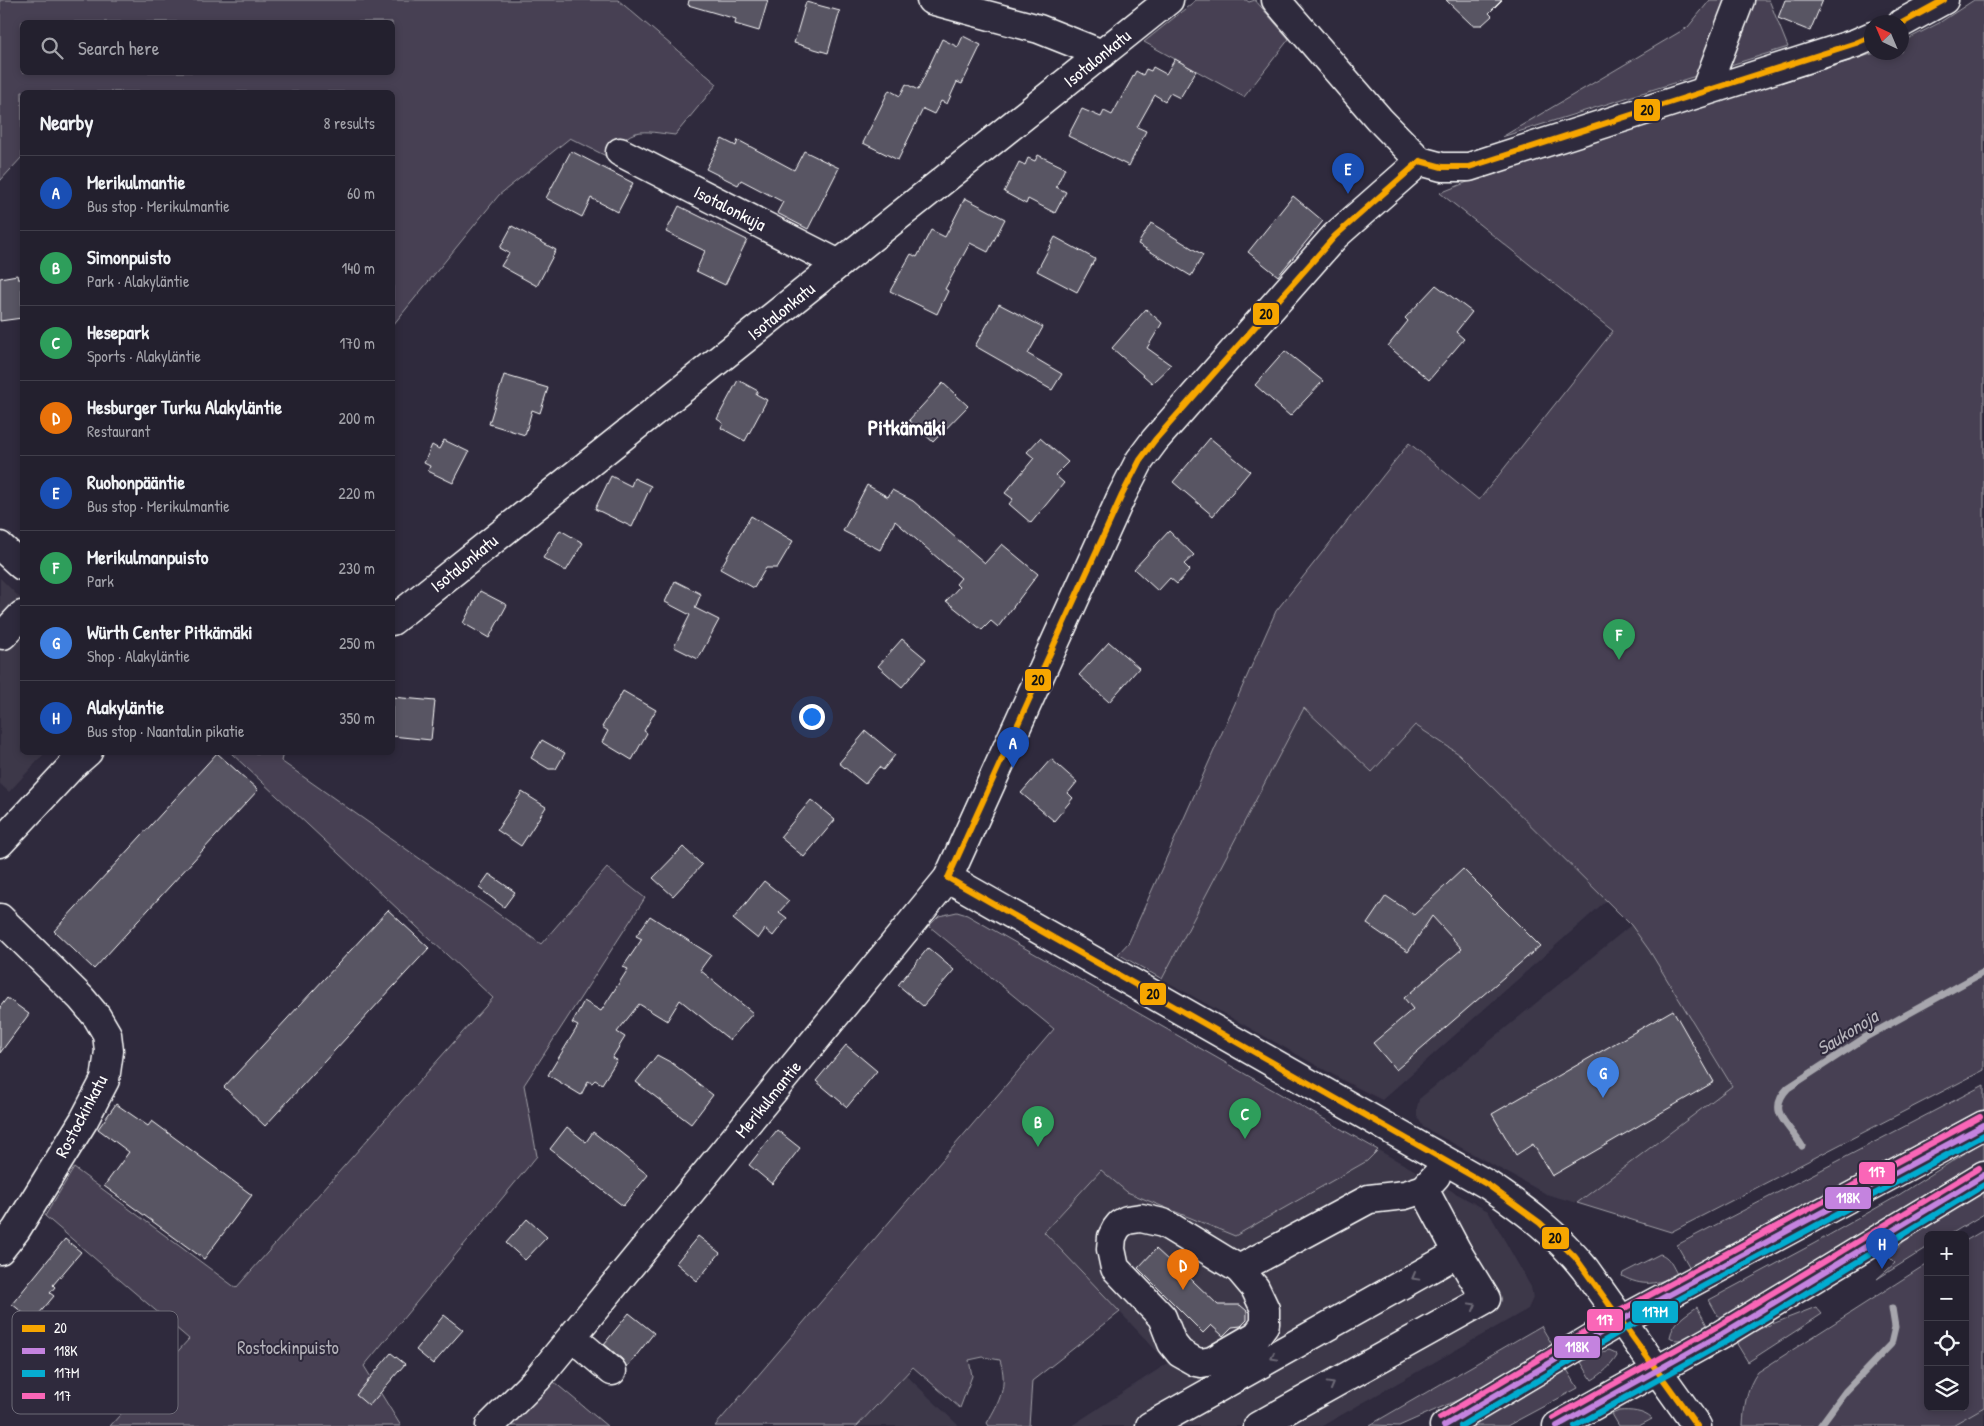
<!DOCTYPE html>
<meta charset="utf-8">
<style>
:root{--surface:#23202e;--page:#2b2836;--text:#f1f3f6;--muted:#a3a3aa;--line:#403e4a;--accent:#8bbbb9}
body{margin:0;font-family:"Patrick Hand",sans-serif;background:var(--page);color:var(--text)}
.controls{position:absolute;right:15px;bottom:15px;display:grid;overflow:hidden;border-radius:8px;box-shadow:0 2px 8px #0003}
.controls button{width:45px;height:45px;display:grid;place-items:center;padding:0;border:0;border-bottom:1px solid var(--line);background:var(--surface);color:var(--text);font:25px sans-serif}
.compass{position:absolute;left:1864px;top:15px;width:45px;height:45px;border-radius:50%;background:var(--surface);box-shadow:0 2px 8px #0003;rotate:316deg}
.you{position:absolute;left:811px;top:716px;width:18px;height:18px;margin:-12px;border:4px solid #fff;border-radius:50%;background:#1a73e8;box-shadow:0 0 0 8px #1a73e833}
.badge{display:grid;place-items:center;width:32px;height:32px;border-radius:50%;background:var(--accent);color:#fff;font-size:16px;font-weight:700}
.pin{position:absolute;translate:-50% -41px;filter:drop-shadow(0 1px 2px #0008)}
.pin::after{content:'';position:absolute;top:26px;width:18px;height:15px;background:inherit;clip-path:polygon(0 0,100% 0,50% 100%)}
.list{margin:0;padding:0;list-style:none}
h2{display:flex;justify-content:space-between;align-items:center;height:65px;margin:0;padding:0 20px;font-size:21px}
h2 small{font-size:16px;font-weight:400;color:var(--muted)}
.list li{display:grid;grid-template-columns:32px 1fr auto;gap:15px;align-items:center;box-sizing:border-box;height:75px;padding:0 20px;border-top:1px solid var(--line)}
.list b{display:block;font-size:19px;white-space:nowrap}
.list p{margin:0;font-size:16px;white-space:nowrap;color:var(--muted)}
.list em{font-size:16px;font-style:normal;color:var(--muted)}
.icon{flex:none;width:28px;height:28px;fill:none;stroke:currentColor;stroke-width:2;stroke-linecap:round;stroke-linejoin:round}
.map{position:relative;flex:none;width:1984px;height:1426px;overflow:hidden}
.search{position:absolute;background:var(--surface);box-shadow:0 2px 8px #0003;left:20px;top:20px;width:375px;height:55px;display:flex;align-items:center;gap:12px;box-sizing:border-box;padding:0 18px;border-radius:8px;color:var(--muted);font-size:19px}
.panel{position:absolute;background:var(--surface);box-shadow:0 2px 8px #0003;left:20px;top:90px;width:375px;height:665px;border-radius:8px}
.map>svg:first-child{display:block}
.built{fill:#3c3749}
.green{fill:#464152;stroke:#a2a0a8;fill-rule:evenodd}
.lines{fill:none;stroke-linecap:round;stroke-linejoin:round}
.stream{stroke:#a7a6ad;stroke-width:7}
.building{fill:#595564;stroke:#fff}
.minor-casing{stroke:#fff;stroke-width:31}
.highway-casing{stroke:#fff;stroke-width:31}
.minor{stroke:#2f2a3d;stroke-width:28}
.highway{stroke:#2f2a3d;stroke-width:28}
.bus-1-casing{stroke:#2f2a3d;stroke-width:10}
.bus-2-casing{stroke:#2f2a3d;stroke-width:10}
.bus-3-casing{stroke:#2f2a3d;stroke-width:10}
.bus-4-casing{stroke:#2f2a3d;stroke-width:10}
.bus-1{stroke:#f7a600;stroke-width:6}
.bus-2{stroke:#c483df;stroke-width:6}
.bus-3{stroke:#06acd0;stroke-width:6}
.bus-4{stroke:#fa66b7;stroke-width:6}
.oneway{stroke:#6d6a77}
.labels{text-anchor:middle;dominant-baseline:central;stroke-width:4;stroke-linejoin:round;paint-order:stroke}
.street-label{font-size:18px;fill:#fff;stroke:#2f2a3d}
.park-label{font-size:18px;fill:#b5b3ba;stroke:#2f2a3d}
.water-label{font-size:19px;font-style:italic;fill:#b6b4bb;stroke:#2f2a3d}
.district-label{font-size:22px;font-weight:bold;fill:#fff;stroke:#2f2a3d}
.key{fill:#2f2a3d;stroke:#6d6a77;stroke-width:1}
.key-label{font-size:14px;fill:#fff}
.line-badge{stroke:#2f2a3d;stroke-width:2}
.badge-label{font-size:14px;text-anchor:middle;font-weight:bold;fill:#fff}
.pale-badge-label{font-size:14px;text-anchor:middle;font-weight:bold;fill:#111}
</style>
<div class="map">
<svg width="1984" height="1426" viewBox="0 0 1984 1426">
<rect width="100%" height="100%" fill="#2f2a3d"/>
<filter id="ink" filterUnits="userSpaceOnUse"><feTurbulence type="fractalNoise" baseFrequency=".02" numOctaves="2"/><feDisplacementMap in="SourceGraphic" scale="10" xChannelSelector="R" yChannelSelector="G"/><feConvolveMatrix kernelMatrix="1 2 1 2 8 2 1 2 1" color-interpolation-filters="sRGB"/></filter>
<g filter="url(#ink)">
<g class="built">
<path d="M0 578 22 600V752L45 753 9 792 0 784Z"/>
<path d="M1304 708 1372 772 1415 725 1459 754 1607 900 1382 1100 1346 1082 1162 979Z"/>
<path d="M1631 925 1649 950 1732 1087 1577 1203 1546 1194 1423 1127 1417 1116V1107L1419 1099Z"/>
<path d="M1378 1150 1488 1211 1531 1287 1533 1298 1528 1309 1322 1426H1071L1168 1363 1044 1232 1101 1169 1127 1192 1367 1161Z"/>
<path d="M906 1375 959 1426H857Z"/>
<path d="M1984 1407V1426H1951Z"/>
</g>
<g class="green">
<path d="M0 0H618L717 84 675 135C641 131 630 125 610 158L570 138 499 195 393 325 392 92H22V157L0 181ZM22 22H392V72H22Z"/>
<path d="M1196 0H1246L1249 2 1255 0 1289 39 1244 97 1144 42Z"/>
<path d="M1710 0H1769L1788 47 1502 137 1688 27Z"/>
<path d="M1974 0H1984V1070L1671 1232 1577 1203 1732 1086 1649 950 1631 925 1459 754 1415 725 1372 772 1304 708 1162 979 1118 954 1129 942 1276 611 1409 443 1479 500 1613 331 1440 193 1485 175 1875 53 1902 52V42L1939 23Z"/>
<path d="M231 753H283L281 761 541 944 607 868 645 898 524 1085 537 1156 364 1366 401 1426H110L189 1339 45 1216 74 1168 236 1288 493 998Z"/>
<path d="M957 912 967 915 1378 1150 1367 1161 1235 1236 1127 1192 1101 1170 1044 1232 1120 1312 1032 1381 1029 1426H989L987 1423C1000 1400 1008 1387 1000 1360L983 1357 969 1360 972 1376 960 1408 913 1367 857 1426H715L1054 1029 929 926 939 916Z"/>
<path d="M1984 1085V1111L1690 1268 1677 1245Z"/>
<path d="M1984 1141V1160L1721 1321 1709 1300 1815 1243 1894 1198Z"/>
<path d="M1984 1192V1214L1949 1235H1928V1247L1877 1279 1895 1263 1889 1257 1907 1238Z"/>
<path d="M1984 1230V1407L1951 1426H1743C1744 1407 1746 1388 1758 1372L1928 1263V1407H1965V1241Z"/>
<path d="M1660 1254C1669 1256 1673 1267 1677 1274 1658 1285 1642 1287 1622 1276L1623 1273Z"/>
<path d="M1697 1307 1708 1327C1697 1333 1684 1343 1671 1339L1670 1337C1673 1322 1685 1315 1697 1307Z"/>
<path d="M1816 1307 1822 1314 1748 1362 1737 1344 1749 1333Z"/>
<path d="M1541 1326 1553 1346 1469 1395 1399 1426 1370 1425Z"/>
<path d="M1609 1350 1616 1353 1617 1356C1611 1366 1602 1374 1592 1380L1579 1359Z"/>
<path d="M1566 1368 1578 1388 1507 1426H1467Z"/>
<path d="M554 1382 607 1426H509Z"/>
<path d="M1619 1411C1630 1410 1644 1411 1652 1419L1639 1426H1619L1612 1414Z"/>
</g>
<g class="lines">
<g class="stream">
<path d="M1802 1146C1790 1125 1765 1112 1788 1088L1866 1037 1984 972"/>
<path d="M1820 1426 1845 1392 1891 1344 1895 1327 1892 1308"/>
</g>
</g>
<g class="building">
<path d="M689 0H768L759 31 735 24 736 19 688 5Z"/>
<path d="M1446 0H1502L1489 13 1492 16 1482 25H1472Z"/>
<path d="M1785 0H1823L1810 31 1778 18Z"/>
<path d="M806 2 840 11 828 53 794 43Z"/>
<path d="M963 36 981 45 962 84 957 82 947 104 941 101 934 114 923 109 898 160 863 143 889 90 900 96 906 84 918 90 942 39 958 47Z"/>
<path d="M1175 59 1196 71 1180 98 1170 93 1165 101 1155 95 1137 127 1146 131 1129 166 1068 136 1082 109 1101 117 1104 111 1112 115 1136 71 1143 75 1146 69 1151 71 1153 67 1166 74Z"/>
<path d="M722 139 736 146 738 140 794 170 804 151 839 168 808 229 777 213 783 202 741 180 738 185 706 169Z"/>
<path d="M571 151 633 183 618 212 591 198 582 217 546 198Z"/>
<path d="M1038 155 1065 168 1056 187 1066 192 1055 213 1028 199 1026 204 1004 192 1019 162 1025 165 1028 158 1035 161Z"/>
<path d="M1293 196 1323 221 1278 276 1248 252Z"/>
<path d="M965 198 1005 219 988 252 970 243 945 289 948 291 937 314 890 291 911 254 917 257 931 230 945 237Z"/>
<path d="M679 206 747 240 725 285 696 271 705 251 666 232Z"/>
<path d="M1151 223 1203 255 1191 276 1138 244Z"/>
<path d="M512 226 556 250 537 286 501 266 509 253 500 248Z"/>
<path d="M1055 237 1095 259 1077 292 1037 271Z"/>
<path d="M17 275 18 279H22V318L0 321V278Z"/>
<path d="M1436 285 1472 312 1456 332 1464 339 1429 380 1388 346 1408 321 1405 318Z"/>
<path d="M999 304 1043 327 1028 354 1062 374 1052 390 975 346Z"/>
<path d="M1146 309 1162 323 1147 348 1171 365 1152 383 1112 348Z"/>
<path d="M1285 351 1323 381 1290 416 1255 385Z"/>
<path d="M504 375 548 388 540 413 532 410 525 435 489 424Z"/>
<path d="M738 380 758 391 756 394 767 400 745 441 721 428 723 423 717 419Z"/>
<path d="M943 383 968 406 933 442 909 420Z"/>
<path d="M1040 438 1068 462 1055 475 1064 483 1031 523 1009 504 1013 499 1005 493 1034 458 1027 452Z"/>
<path d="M1210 438 1250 471 1213 516 1173 482Z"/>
<path d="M444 440 469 452 453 483 428 471 430 466 424 463 432 445 439 449Z"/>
<path d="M611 476 631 486 634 478 651 486 632 527 595 509Z"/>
<path d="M867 485 888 497 892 490 913 501 985 563 1002 544 1038 574 998 627 991 621 982 630 946 601 959 587 956 584 961 578 895 521 880 550 843 531Z"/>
<path d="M751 516 793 541 777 568H766L754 588 720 569Z"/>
<path d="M560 530 583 543 566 571 543 558Z"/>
<path d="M1169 531 1194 555 1184 564 1190 570 1177 584 1170 578 1158 591 1134 569Z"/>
<path d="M675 581 701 594 695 608 719 620 698 659 674 647 690 615 665 602Z"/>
<path d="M480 591 507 605 489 638 463 623Z"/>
<path d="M902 639 926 659 902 687 878 666Z"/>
<path d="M1109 642 1139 668 1109 702 1079 675Z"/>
<path d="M623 691 656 710 644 731 647 733 632 760 602 742 608 731 602 727Z"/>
<path d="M392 697 435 701 431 740 392 736Z"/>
<path d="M866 731 895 755 883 770 879 767 865 784 839 763Z"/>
<path d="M542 740 565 753 556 769H549L531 758Z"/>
<path d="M217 753 258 790 94 969 54 931Z"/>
<path d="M1051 759 1077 782 1068 793 1073 798 1054 821 1021 793Z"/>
<path d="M522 792 546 807 521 846 497 830Z"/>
<path d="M811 800 835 820 804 857 780 837Z"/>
<path d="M683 847 702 865 673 896 653 878Z"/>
<path d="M1463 869 1540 946 1396 1070 1373 1043 1413 1009 1404 998 1462 949 1432 916 1408 952 1367 924 1386 896 1414 915Z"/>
<path d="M489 874 515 892 504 907 479 888Z"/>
<path d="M764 881 789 901 779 912 787 918 773 936 765 929 758 939 733 919Z"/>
<path d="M388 910 429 948 265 1126 224 1087Z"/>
<path d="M650 916 711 955 700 970 753 1013 730 1040 680 1000 667 1021 639 1004 617 1032 625 1037 612 1058 617 1060 602 1084 595 1080 592 1083 588 1081 581 1095 548 1075 578 1026 572 1023 584 1001 601 1011 628 969 623 967 642 939 636 936Z"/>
<path d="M928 948 954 970 923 1006 898 985Z"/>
<path d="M7 998 29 1014 0 1053V1007Z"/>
<path d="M1673 1010 1714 1082 1552 1176 1533 1144 1516 1155 1492 1114Z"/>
<path d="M846 1045 877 1071 847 1107 816 1081Z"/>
<path d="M657 1055 672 1063 713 1095 691 1124 636 1082Z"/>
<path d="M116 1104 148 1126 152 1121 252 1195 204 1259 104 1186 129 1152 98 1129Z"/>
<path d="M567 1127 586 1142 593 1132 648 1175 623 1206 550 1149Z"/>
<path d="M777 1130 800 1148 772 1184 749 1165Z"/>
<path d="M527 1219 547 1237 525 1260 506 1243Z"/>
<path d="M698 1236 720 1253 697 1281 676 1263Z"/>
<path d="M65 1239 81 1252 53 1285 55 1287 50 1293 54 1296 33 1321 12 1304Z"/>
<path d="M1156 1249 1168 1260 1170 1259 1218 1305H1240L1247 1311V1320L1241 1326 1232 1327 1223 1336 1211 1325 1203 1333 1138 1268Z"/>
<path d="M629 1313 654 1333 627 1367 622 1359 604 1344Z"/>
<path d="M444 1315 463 1330 433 1364 416 1350Z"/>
<path d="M391 1353 405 1364 369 1406 356 1395Z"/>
</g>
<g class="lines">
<g class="minor-casing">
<g id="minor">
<path d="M931 0 1039 29 1102 54"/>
<path d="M1276 0 1379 119 1420 161 1442 167H1469L1856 43 1872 36"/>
<path d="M1902 23 1944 0"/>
<path d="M1705 91 1740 0"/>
<path d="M620 152 839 264"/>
<path d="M0 546 22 566"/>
<path d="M392 621 1169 0"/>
<path d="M0 632 3 635 22 615"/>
<path d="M0 843 71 767 88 752"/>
<path d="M948 878 1488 1185C1524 1209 1558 1235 1585 1269L1697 1426"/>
<path d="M0 918 81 998 97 1017 107 1034 109 1051 105 1080 84 1120 16 1230 0 1250"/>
<path d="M1141 1218 1163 1223 1172 1228 1239 1269 1255 1288 1265 1309V1324L1257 1335 1212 1361 1201 1363 1196 1362 1180 1353 1172 1343 1162 1317 1115 1268 1111 1249 1112 1237 1116 1229 1120 1224 1127 1220Z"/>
<path d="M1239 1269 1369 1199 1405 1195 1424 1189 1436 1176"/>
<path d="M572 1337 612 1371"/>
<path d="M490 1426 538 1378 948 878 1122 495 1140 460 1155 440 1335 236 1420 161"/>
<path d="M1150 1426 1458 1253"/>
<path d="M1258 1426 1486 1299 1458 1253 1424 1189"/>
</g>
</g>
<g class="highway-casing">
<g id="highway">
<path d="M1444 1426 1622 1320 1984 1125"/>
<path d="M1557 1426 1722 1334 1984 1175"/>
</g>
</g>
<use href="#minor" class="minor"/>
<use href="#highway" class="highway"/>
<g class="bus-1-casing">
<g id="bus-1">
<path d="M1902 23 1944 0"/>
<path d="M1420 161 1442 167H1469L1856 43 1872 36"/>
<path d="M948 878 1488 1185 1540 1223 1575 1257 1697 1426"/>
<path d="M948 878 1122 495 1140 460 1155 440 1335 236 1420 161"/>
</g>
</g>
<g class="bus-2-casing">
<g id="bus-2">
<path d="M1444 1426 1622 1320 1984 1125"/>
<path d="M1557 1426 1722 1334 1984 1175"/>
</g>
</g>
<g class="bus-3-casing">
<g id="bus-3">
<path d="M1461 1426 1626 1328 1984 1135"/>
<path d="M1575 1426 1727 1341 1984 1185"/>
</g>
</g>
<g class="bus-4-casing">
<g id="bus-4">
<path d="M1440 1418 1618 1312 1980 1117"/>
<path d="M1553 1418 1718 1326 1979 1168"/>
</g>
</g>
<use href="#bus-1" class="bus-1"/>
<use href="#bus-2" class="bus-2"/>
<use href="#bus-3" class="bus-3"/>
<use href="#bus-4" class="bus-4"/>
</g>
<defs><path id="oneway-chevron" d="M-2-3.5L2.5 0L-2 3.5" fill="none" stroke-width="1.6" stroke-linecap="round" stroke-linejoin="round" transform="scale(1.25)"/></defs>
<g class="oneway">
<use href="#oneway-chevron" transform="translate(1415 1277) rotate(151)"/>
<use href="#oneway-chevron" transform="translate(1473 1306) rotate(-29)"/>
<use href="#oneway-chevron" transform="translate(1274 1357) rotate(151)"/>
<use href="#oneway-chevron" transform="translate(1331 1385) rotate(-29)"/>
</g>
</g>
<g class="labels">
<g class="street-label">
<text transform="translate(1097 58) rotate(-39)">Isotalonkatu</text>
<text transform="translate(730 208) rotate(27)">Isotalonkuja</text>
<text transform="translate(781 311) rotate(-39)">Isotalonkatu</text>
<text transform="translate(464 563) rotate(-39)">Isotalonkatu</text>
<text transform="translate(768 1099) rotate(-51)">Merikulmantie</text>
<text transform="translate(81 1116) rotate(-62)">Rostockinkatu</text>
</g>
<g class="park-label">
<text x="288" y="1347">Rostockinpuisto</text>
</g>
<g class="water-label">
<text transform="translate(1847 1032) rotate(-32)">Saukonoja</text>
</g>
<g class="district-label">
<text x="907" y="427">Pitkämäki</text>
</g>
</g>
<rect x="12" y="1311" width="166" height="103" rx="8" class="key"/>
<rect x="22" y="1325" width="23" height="7" fill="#f7a600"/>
<rect x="22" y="1348" width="23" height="6" fill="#c483df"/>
<rect x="22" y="1370" width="23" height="7" fill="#06acd0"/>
<rect x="22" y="1393" width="23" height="6" fill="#fa66b7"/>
<g class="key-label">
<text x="54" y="1333">20</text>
<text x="54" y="1356">118K</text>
<text x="54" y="1378">117M</text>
<text x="54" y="1401">117</text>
</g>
<g class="line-badge">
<rect x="1633" y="98" width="28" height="24" rx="5" fill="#f7a600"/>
<rect x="1252" y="302" width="28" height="24" rx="5" fill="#f7a600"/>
<rect x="1024" y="668" width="28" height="24" rx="5" fill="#f7a600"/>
<rect x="1139" y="982" width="28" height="24" rx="5" fill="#f7a600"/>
<rect x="1858" y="1161" width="38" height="24" rx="5" fill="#fa66b7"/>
<rect x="1824" y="1186" width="48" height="24" rx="5" fill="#c483df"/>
<rect x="1541" y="1226" width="29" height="24" rx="5" fill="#f7a600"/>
<rect x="1631" y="1300" width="48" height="24" rx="5" fill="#06acd0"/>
<rect x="1586" y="1308" width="38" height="24" rx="5" fill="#fa66b7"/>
<rect x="1553" y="1335" width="48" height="24" rx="5" fill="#c483df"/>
</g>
<g class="badge-label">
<text x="1877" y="1177">117</text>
<text x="1848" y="1203">118K</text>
<text x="1655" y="1317">117M</text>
<text x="1605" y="1325">117</text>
<text x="1577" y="1352">118K</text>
</g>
<g class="pale-badge-label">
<text x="1647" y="115">20</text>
<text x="1266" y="319">20</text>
<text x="1038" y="685">20</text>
<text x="1153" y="999">20</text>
<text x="1555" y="1243">20</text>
</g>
</svg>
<div class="controls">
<button>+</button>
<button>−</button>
<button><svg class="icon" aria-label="locate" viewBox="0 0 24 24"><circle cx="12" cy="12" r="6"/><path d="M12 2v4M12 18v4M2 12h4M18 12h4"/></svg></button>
<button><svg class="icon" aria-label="layers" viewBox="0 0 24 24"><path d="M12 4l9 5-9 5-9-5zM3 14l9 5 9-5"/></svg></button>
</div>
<svg class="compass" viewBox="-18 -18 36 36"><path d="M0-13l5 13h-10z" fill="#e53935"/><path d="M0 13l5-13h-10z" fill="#a3a3aa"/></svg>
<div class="you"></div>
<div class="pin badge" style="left:1013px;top:768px;background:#1a4fb4">A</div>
<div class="pin badge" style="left:1038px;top:1147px;background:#2e9e5b">B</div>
<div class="pin badge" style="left:1245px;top:1139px;background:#2e9e5b">C</div>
<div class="pin badge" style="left:1183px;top:1290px;background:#e8710a">D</div>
<div class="pin badge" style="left:1348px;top:194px;background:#1a4fb4">E</div>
<div class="pin badge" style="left:1619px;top:660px;background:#2e9e5b">F</div>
<div class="pin badge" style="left:1603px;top:1098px;background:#3f7fe0">G</div>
<div class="pin badge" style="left:1882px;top:1269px;background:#1a4fb4">H</div>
<div class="search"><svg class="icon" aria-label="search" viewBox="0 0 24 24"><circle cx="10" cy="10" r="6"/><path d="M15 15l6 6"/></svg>Search here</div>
<section class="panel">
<h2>Nearby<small>8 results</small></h2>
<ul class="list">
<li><span class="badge" style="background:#1a4fb4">A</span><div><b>Merikulmantie</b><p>Bus stop · Merikulmantie</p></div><em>60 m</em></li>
<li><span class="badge" style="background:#2e9e5b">B</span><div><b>Simonpuisto</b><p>Park · Alakyläntie</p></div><em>140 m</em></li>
<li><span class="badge" style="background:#2e9e5b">C</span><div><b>Hesepark</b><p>Sports · Alakyläntie</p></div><em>170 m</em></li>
<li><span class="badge" style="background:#e8710a">D</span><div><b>Hesburger Turku Alakyläntie</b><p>Restaurant</p></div><em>200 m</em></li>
<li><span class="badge" style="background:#1a4fb4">E</span><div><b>Ruohonpääntie</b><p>Bus stop · Merikulmantie</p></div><em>220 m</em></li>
<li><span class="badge" style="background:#2e9e5b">F</span><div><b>Merikulmanpuisto</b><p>Park</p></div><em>230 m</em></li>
<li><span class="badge" style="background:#3f7fe0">G</span><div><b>Würth Center Pitkämäki</b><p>Shop · Alakyläntie</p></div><em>250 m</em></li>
<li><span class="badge" style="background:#1a4fb4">H</span><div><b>Alakyläntie</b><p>Bus stop · Naantalin pikatie</p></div><em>350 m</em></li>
</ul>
</section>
</div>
